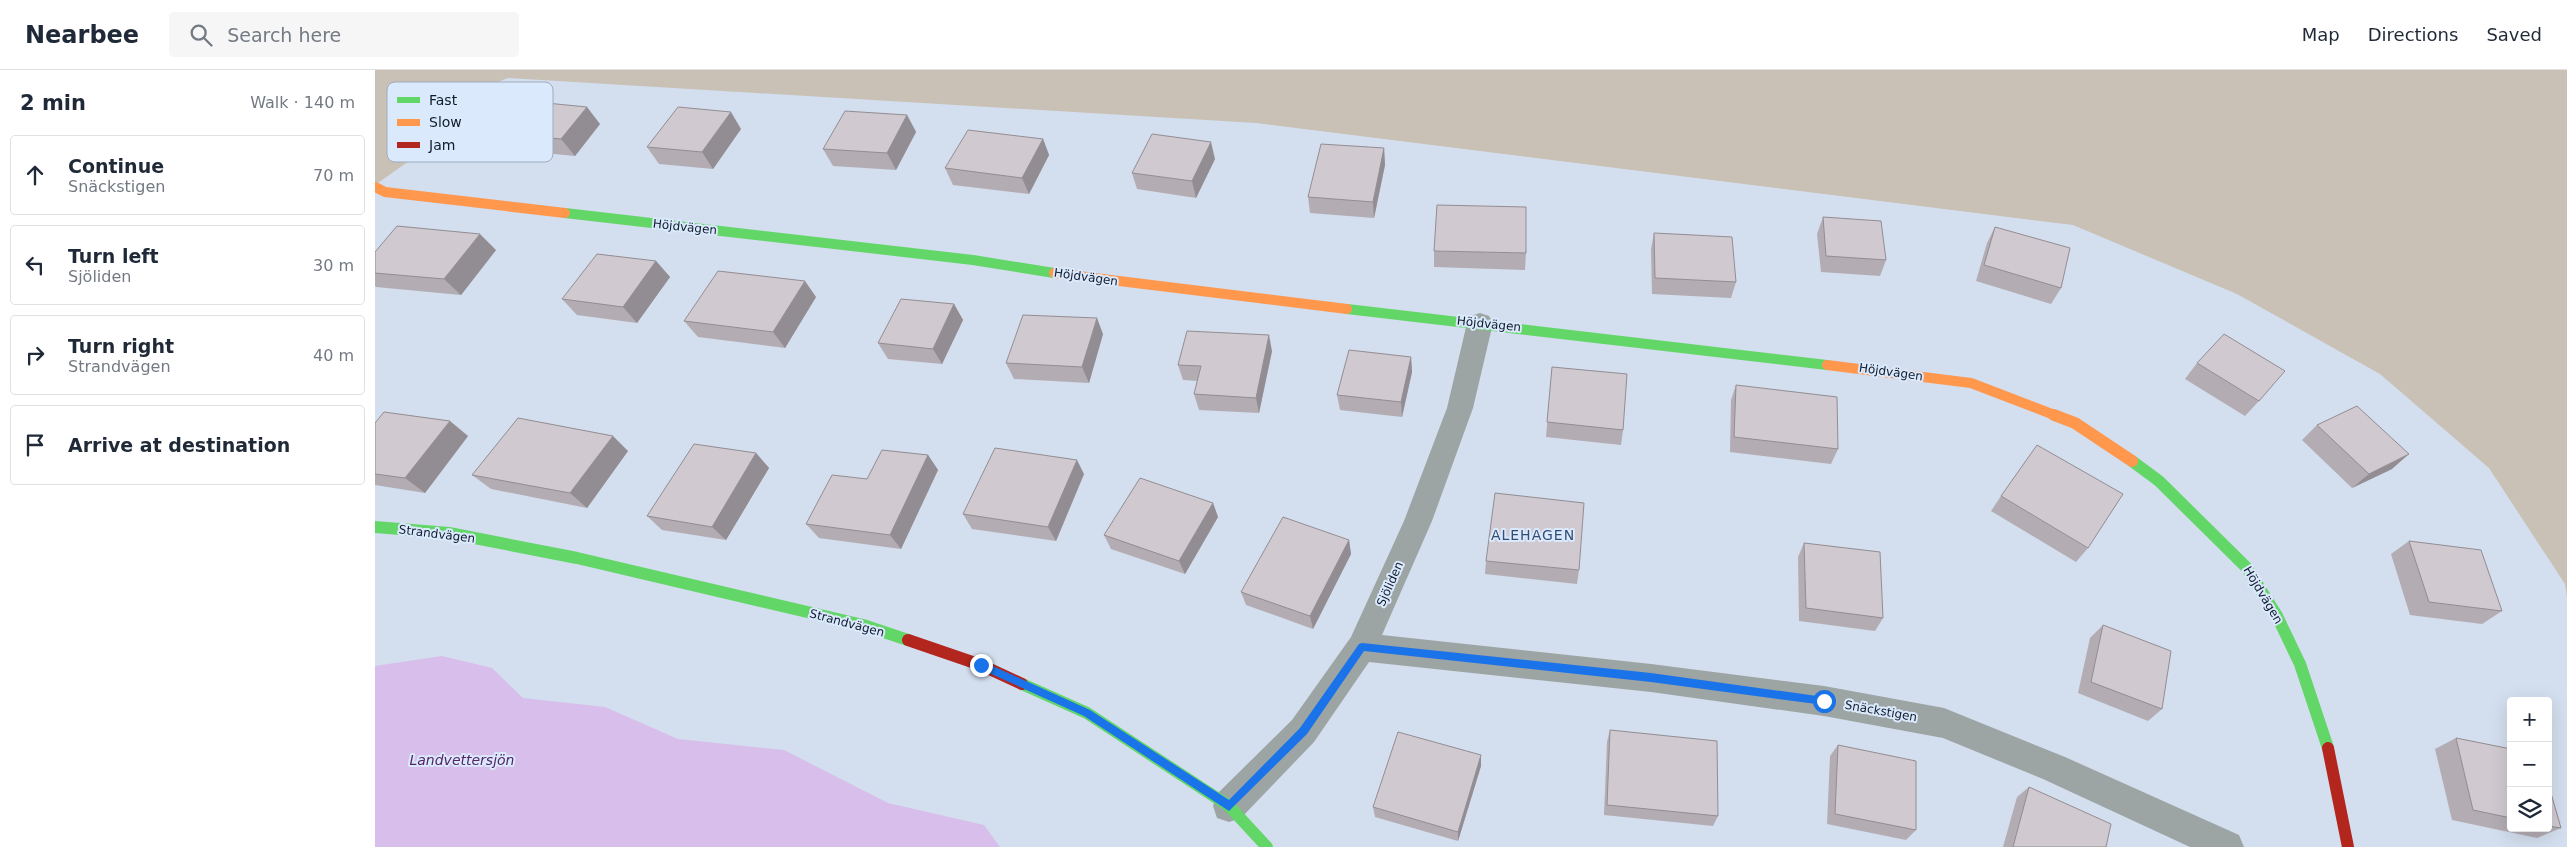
<!DOCTYPE html>
<meta charset="utf-8">
<style>
:root{--surface:#fff;--page:#f6f6f7;--text:#1f2937;--muted:#747a83;--line:#e0e1e3}
body{margin:0;font-family:"DejaVu Sans",sans-serif;background:var(--page);color:var(--text)}
.controls{position:absolute;right:15px;bottom:15px;display:grid;overflow:hidden;border-radius:5px;box-shadow:0 5px 20px #0002}
.controls button{width:45px;height:45px;display:grid;place-items:center;padding:0;border:0;border-bottom:1px solid var(--line);background:var(--surface);color:var(--text);font:25px sans-serif}
.stop{position:absolute;width:15px;height:15px;margin:-11px;border:4px solid #1a73e8;border-radius:50%;background:#fff}
.stop.end{background:#1a73e8;border-color:#fff;box-shadow:0 1px 5px #0008}
.list{margin:0;padding:0;list-style:none}
h2{display:flex;justify-content:space-between;align-items:center;height:65px;margin:0;padding:0 20px;font-size:21px}
h2 small{font-size:16px;font-weight:400;color:var(--muted)}
.list li{display:grid;grid-template-columns:32px 1fr auto;gap:15px;align-items:center;box-sizing:border-box;height:80px;margin:0 10px 10px;padding:0 10px;border:1px solid var(--line);border-radius:5px}
.list b{display:block;font-size:19px;white-space:nowrap}
.list p{margin:0;font-size:16px;white-space:nowrap;color:var(--muted)}
.list em{font-size:16px;font-style:normal;color:var(--muted)}
.icon{flex:none;width:28px;height:28px;fill:none;stroke:currentColor;stroke-width:2;stroke-linecap:round;stroke-linejoin:round}
.map{position:relative;flex:none;width:2192px;height:777px;overflow:hidden}
header{display:flex;align-items:center;gap:30px;box-sizing:border-box;height:70px;padding:0 25px;background:var(--surface);border-bottom:1px solid var(--line)}
header strong{font-size:24px}
nav{display:flex;gap:28px;margin-inline-start:auto;font-size:18px}
.search{width:350px;height:45px;background:var(--page);display:flex;align-items:center;gap:12px;box-sizing:border-box;padding:0 18px;border-radius:5px;color:var(--muted);font-size:19px}
main{display:flex}
aside{flex:1;background:var(--surface)}
.map>svg:first-child{display:block}
.green{fill:#c9c1b5}
.water{fill:#d8beea}
.lines{fill:none;stroke-linecap:round;stroke-linejoin:round}
.street{fill:#9da4a4;fill-rule:evenodd}
.fast-far1{stroke:#63d668;stroke-width:10}
.fast{stroke:#63d668;stroke-width:12}
.slow-far1{stroke:#ff974d;stroke-width:10}
.slow{stroke:#ff974d;stroke-width:12}
.jam{stroke:#b3261e;stroke-width:12}
.wall{fill:#b3adb3}
.shaded-wall{fill:#928d92}
.building{fill:#d0c9d0;stroke:#928d92}
.route{fill:#1a73e8}
.labels{text-anchor:middle;dominant-baseline:central;stroke-width:4;stroke-linejoin:round;paint-order:stroke}
.street-label{font-size:12px;fill:#101b2d;stroke:#dbe9fc}
.neighbourhood-label{font-size:14px;letter-spacing:1px;fill:#324e76;stroke:#dbe9fc}
.water-label{font-size:14px;font-style:italic;fill:#562465;stroke:#dbe9fc}
.key{fill:#dbe9fc;stroke:#9eabbe;stroke-width:1}
.key-label{font-size:14px;fill:#101b2d}
</style>
<header>
<strong>Nearbee</strong>
<div class="search"><svg class="icon" aria-label="search" viewBox="0 0 24 24"><circle cx="10" cy="10" r="6"/><path d="M15 15l6 6"/></svg>Search here</div>
<nav><a>Map</a><a>Directions</a><a>Saved</a></nav>
</header>
<main>
<aside>
<h2>2 min<small>Walk · 140 m</small></h2>
<ul class="list">
<li><svg class="icon" aria-label="ahead" viewBox="0 0 24 24"><path d="M12 20V5M6 11l6-6 6 6"/></svg><div><b>Continue</b><p>Snäckstigen</p></div><em>70 m</em></li>
<li><svg class="icon" aria-label="left" viewBox="0 0 24 24"><path d="M17 20v-9H6M10 6l-5 5 5 5"/></svg><div><b>Turn left</b><p>Sjöliden</p></div><em>30 m</em></li>
<li><svg class="icon" aria-label="right" viewBox="0 0 24 24"><path d="M7 20v-9h11M14 6l5 5-5 5"/></svg><div><b>Turn right</b><p>Strandvägen</p></div><em>40 m</em></li>
<li><svg class="icon" aria-label="arrive" viewBox="0 0 24 24"><path d="M6 21V4h12l-3 4 3 4H6"/></svg><div><b>Arrive at destination</b></div></li>
</ul>
</aside>
<div class="map">
<svg width="2192" height="777" viewBox="0 0 2192 777">
<rect width="100%" height="100%" fill="#d3deee"/>
<path class="green" d="M0 0H2192V527L2190 514 2114 398 2005 304 1862 224 1698 155 881 53 133 8 97 22 54 77 0 115Z"/>
<path class="water" d="M67 586 117 598 148 628 230 637 303 669 409 680 513 733 609 755 625 777H0V596Z"/>
<g class="lines">
<path class="street" d="M1105 243 1114 246 1118 253 1098 338 1057 451 1007 565 1276 594 1449 616 1569 638 1690 687 1864 765 1869 777H1815L1668 709 1568 668 1449 646 1276 622 994 592 939 672 866 748 854 752 842 748 838 736 842 724 917 650 976 567 1029 451 1072 338 1092 253 1096 246Z"/>
<g class="fast-far1">
<path d="M190 143 598 190 679 203"/>
<path d="M972 239 1452 295"/>
</g>
<g class="fast">
<path d="M1757 391 1784 411 1872 498 1902 546 1925 594 1953 678"/>
<path d="M0 457 74 463 202 488 488 555 533 570"/>
<path d="M647 614 712 643 854 736 892 777"/>
</g>
<g class="slow-far1">
<path d="M0 117 10 122 190 143"/>
<path d="M679 203 972 239"/>
<path d="M1452 295 1596 313 1682 346"/>
</g>
<path class="slow" d="M1679 345 1700 353 1757 391"/>
<g class="jam">
<path d="M533 570 606 595 647 614"/>
<path d="M1953 678 1973 777"/>
</g>
</g>
<g class="wall">
<path d="M532 45 541 62 521 100 458 96 448 79Z"/>
<path d="M225 54 200 86 149 81 134 64Z"/>
<path d="M366 59 338 99 284 94 272 77Z"/>
<path d="M668 69 674 85 654 124 578 115 570 98Z"/>
<path d="M1009 78 1010 95 999 148 935 143 933 127Z"/>
<path d="M840 89 821 128 762 119 757 103Z"/>
<path d="M1448 147 1511 190 1505 206 1446 202 1442 164Z"/>
<path d="M1620 157 1686 218 1676 234 1601 211 1612 173Z"/>
<path d="M1279 163 1361 212 1356 228 1277 224 1276 179Z"/>
<path d="M121 180 86 225 1 217 0 216V182Z"/>
<path d="M1059 181 1151 183 1150 200 1059 197Z"/>
<path d="M281 191 295 207 262 253 202 245 187 229Z"/>
<path d="M441 227 410 278 323 267 309 251Z"/>
<path d="M579 234 588 250 567 294 513 289 503 273Z"/>
<path d="M728 264 714 313 639 309 631 293Z"/>
<path d="M897 281 884 343 824 340 819 324 823 311 808 310 803 295Z"/>
<path d="M1036 287 1037 302 1027 347 965 340 962 325Z"/>
<path d="M1822 293 1884 331 1870 346 1810 309Z"/>
<path d="M1177 297 1248 360 1246 375 1171 367Z"/>
<path d="M1361 315 1463 379 1456 394 1355 382 1356 330Z"/>
<path d="M0 353 93 366 50 423 0 415Z"/>
<path d="M1942 355 2017 399 1977 418 1927 370Z"/>
<path d="M253 381 212 438 116 419 97 405Z"/>
<path d="M381 383 394 398 351 470 287 460 272 446Z"/>
<path d="M553 385 563 400 526 479 444 468 431 454 492 409Z"/>
<path d="M709 404 681 471 597 459 588 444Z"/>
<path d="M1626 426 1713 478 1701 492 1616 441Z"/>
<path d="M838 433 843 447 810 504 736 479 729 465Z"/>
<path d="M974 470 976 484 938 559 871 535 866 522Z"/>
<path d="M2034 471 2127 541 2107 554 2035 545 2016 484Z"/>
<path d="M1429 473 1508 548 1500 561 1424 551 1423 487Z"/>
<path d="M1111 491 1204 500 1202 514 1110 504Z"/>
<path d="M1728 555 1787 639 1773 651 1703 623 1715 568Z"/>
<path d="M1235 660 1343 746 1338 756 1229 745 1232 672Z"/>
<path d="M2081 668 2136 679V758H2173V713L2186 758 2162 768 2077 750 2060 679Z"/>
<path d="M1463 675 1541 760 1531 770 1452 754 1455 686Z"/>
<path d="M1106 685V696L1083 771 1000 747 998 737Z"/>
<path d="M1654 717 1731 777H1628L1642 727Z"/>
</g>
<g class="shaded-wall">
<path d="M212 37 225 54 200 86 186 69Z"/>
<path d="M356 42 366 59 338 99 327 82Z"/>
<path d="M532 45 541 62 521 100 512 83Z"/>
<path d="M668 69 674 85 654 124 647 108Z"/>
<path d="M836 72 840 89 821 128 817 111Z"/>
<path d="M1009 78 1010 95 999 148 998 132Z"/>
<path d="M105 164 121 180 86 225 69 209Z"/>
<path d="M281 191 295 207 262 253 248 237Z"/>
<path d="M430 211 441 227 410 278 398 262Z"/>
<path d="M579 234 588 250 567 294 558 279Z"/>
<path d="M722 248 728 264 714 313 707 297Z"/>
<path d="M894 265 897 281 884 343 881 328Z"/>
<path d="M1036 287 1037 302 1027 347 1026 332Z"/>
<path d="M75 351 93 366 50 423 30 408Z"/>
<path d="M238 366 253 381 212 438 195 423Z"/>
<path d="M381 383 394 398 351 470 337 457Z"/>
<path d="M2034 384 2017 399 1977 418 1994 404Z"/>
<path d="M553 385 563 400 526 479 515 465Z"/>
<path d="M702 390 709 404 681 471 673 457Z"/>
<path d="M838 433 843 447 810 504 804 491Z"/>
<path d="M974 470 976 484 938 559 935 546Z"/>
<path d="M1106 685V696L1083 771V762Z"/>
</g>
<g class="building">
<path d="M161 32 212 37 186 69 134 64Z"/>
<path d="M303 37 356 42 327 82 272 77Z"/>
<path d="M470 41 532 45 512 83 448 79Z"/>
<path d="M593 60 668 69 647 108 570 98Z"/>
<path d="M777 64 836 72 817 111 757 103Z"/>
<path d="M946 74 1009 78 998 132 933 127Z"/>
<path d="M1062 135 1151 137V183L1059 181Z"/>
<path d="M1448 147 1506 151 1511 190 1451 186Z"/>
<path d="M22 156 105 164 69 209 0 203V182Z"/>
<path d="M1620 157 1695 178 1686 218 1609 195Z"/>
<path d="M1279 163 1357 167 1361 212 1280 208Z"/>
<path d="M222 184 281 191 248 237 187 229Z"/>
<path d="M343 201 430 211 398 262 309 251Z"/>
<path d="M526 229 579 234 558 279 503 273Z"/>
<path d="M648 245 722 248 707 297 631 293Z"/>
<path d="M812 261 894 265 881 328 819 324 826 296 803 295Z"/>
<path d="M1849 264 1910 301 1884 331 1822 293Z"/>
<path d="M974 280 1036 287 1026 332 962 325Z"/>
<path d="M1177 297 1252 304 1248 360 1172 352Z"/>
<path d="M1361 315 1462 327 1463 379 1359 367Z"/>
<path d="M1982 336 2034 384 1994 404 1942 355Z"/>
<path d="M9 342 75 351 30 408 0 404V353Z"/>
<path d="M143 348 238 366 195 423 97 405Z"/>
<path d="M319 374 381 383 337 457 272 446Z"/>
<path d="M1662 375 1748 424 1713 478 1626 426Z"/>
<path d="M620 378 702 390 673 457 588 444Z"/>
<path d="M507 380 553 385 515 465 431 454 457 405 492 409Z"/>
<path d="M765 408 838 433 804 491 729 465Z"/>
<path d="M1120 423 1209 433 1204 500 1111 491Z"/>
<path d="M908 447 974 470 935 546 866 522Z"/>
<path d="M2034 471 2106 480 2127 541 2054 532Z"/>
<path d="M1429 473 1505 482 1508 548 1431 538Z"/>
<path d="M1728 555 1796 581 1787 639 1716 612Z"/>
<path d="M1235 660 1342 671 1343 746 1232 735Z"/>
<path d="M1023 662 1106 685 1083 762 998 737Z"/>
<path d="M2081 668 2136 679V748L2098 740Z"/>
<path d="M1463 675 1541 691V760L1460 744Z"/>
<path d="M2173 713 2186 758 2173 756Z"/>
<path d="M1654 717 1736 754 1731 777H1638Z"/>
</g>
<path class="route" d="M987 573 1276 603 1449 627 1454 631 1449 635 1276 612 989 581 932 664 854 741 709 646 603 598 601 595 603 592H609L715 640 854 730 925 658 984 574Z"/>
<g class="labels">
<g class="street-label">
<text transform="translate(310 157) rotate(6)">Höjdvägen</text>
<text transform="translate(711 207) rotate(8)">Höjdvägen</text>
<text transform="translate(1114 254) rotate(6)">Höjdvägen</text>
<text transform="translate(1516 302) rotate(8)">Höjdvägen</text>
<text transform="translate(62 464) rotate(7)">Strandvägen</text>
<text transform="translate(1015 514) rotate(-66)">Sjöliden</text>
<text transform="translate(1888 525) rotate(59)">Höjdvägen</text>
<text transform="translate(472 553) rotate(15)">Strandvägen</text>
<text transform="translate(1506 641) rotate(10)">Snäckstigen</text>
</g>
<g class="neighbourhood-label">
<text x="1158" y="465">ALEHAGEN</text>
</g>
<g class="water-label">
<text x="87" y="690">Landvettersjön</text>
</g>
</g>
<rect x="12" y="12" width="166" height="80" rx="8" class="key"/>
<rect x="22" y="27" width="23" height="6" fill="#63d668"/>
<rect x="22" y="49" width="23" height="7" fill="#ff974d"/>
<rect x="22" y="72" width="23" height="6" fill="#b3261e"/>
<g class="key-label">
<text x="54" y="35">Fast</text>
<text x="54" y="57">Slow</text>
<text x="54" y="80">Jam</text>
</g>
</svg>
<div class="controls">
<button>+</button>
<button>−</button>
<button><svg class="icon" aria-label="layers" viewBox="0 0 24 24"><path d="M12 4l9 5-9 5-9-5zM3 14l9 5 9-5"/></svg></button>
</div>
<div class="stop" style="left:1449px;top:631px"></div>
<div class="stop end" style="left:606px;top:595px"></div>
</div>
</main>
